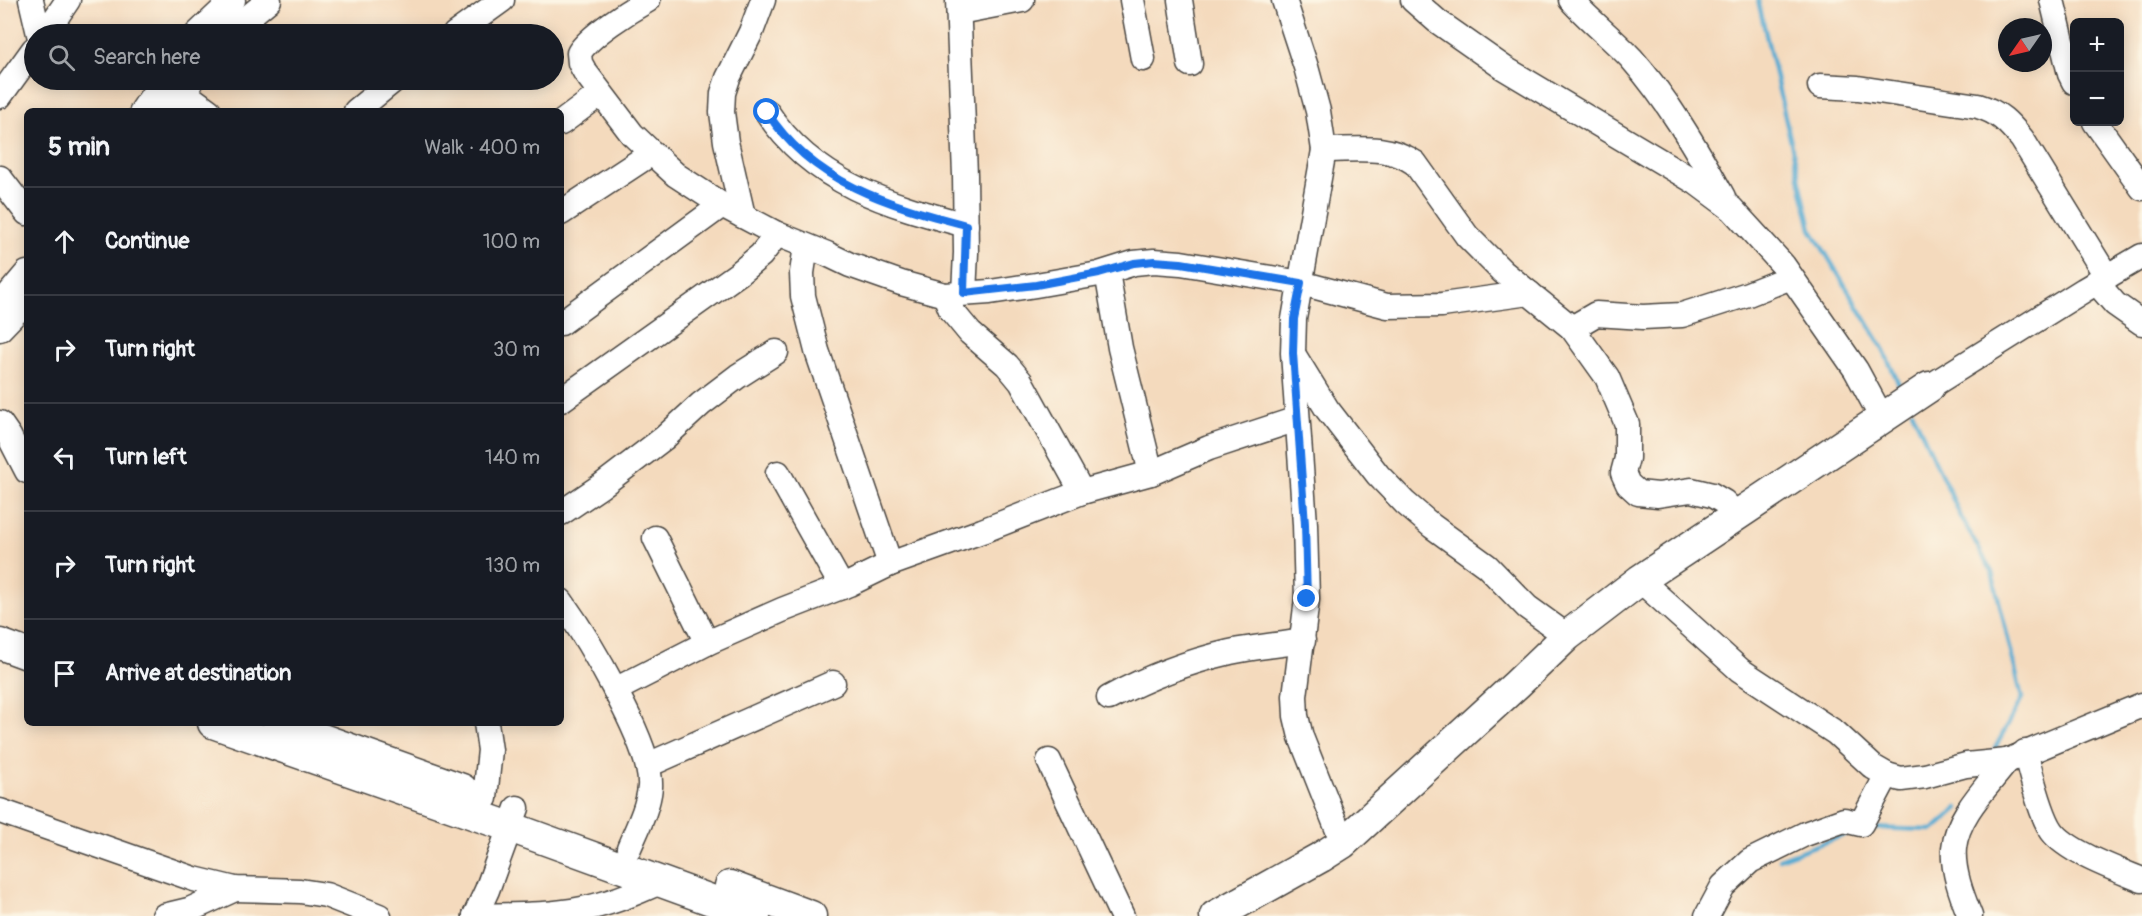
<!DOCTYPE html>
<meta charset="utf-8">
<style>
:root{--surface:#171b24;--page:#242831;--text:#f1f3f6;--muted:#9ea1a6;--line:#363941}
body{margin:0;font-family:Pangolin,sans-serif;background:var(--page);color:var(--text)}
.controls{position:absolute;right:18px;top:18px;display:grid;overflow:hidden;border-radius:9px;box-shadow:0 3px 15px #0003}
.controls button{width:54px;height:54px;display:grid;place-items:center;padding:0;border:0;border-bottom:2px solid var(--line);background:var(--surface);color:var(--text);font:30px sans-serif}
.compass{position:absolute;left:1998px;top:18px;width:54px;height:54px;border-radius:50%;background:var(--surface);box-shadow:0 3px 15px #0003;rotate:236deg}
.stop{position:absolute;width:18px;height:18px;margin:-14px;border:4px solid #1a73e8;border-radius:50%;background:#fff}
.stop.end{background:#1a73e8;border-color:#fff;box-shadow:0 2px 6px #0008}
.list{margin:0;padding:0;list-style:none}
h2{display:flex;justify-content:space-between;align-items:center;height:78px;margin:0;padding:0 24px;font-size:26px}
h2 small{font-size:20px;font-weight:400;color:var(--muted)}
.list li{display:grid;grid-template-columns:39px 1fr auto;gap:18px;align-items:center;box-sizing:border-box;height:108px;padding:0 24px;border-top:2px solid var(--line)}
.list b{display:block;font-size:22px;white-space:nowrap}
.list em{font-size:20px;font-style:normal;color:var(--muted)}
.icon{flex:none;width:33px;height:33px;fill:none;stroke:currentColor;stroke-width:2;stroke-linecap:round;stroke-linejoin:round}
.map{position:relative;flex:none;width:2142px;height:916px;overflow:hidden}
.search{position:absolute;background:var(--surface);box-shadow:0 3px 15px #0003;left:24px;top:24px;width:540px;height:66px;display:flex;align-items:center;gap:15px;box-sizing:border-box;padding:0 21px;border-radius:33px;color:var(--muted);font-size:22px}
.panel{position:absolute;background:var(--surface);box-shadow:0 3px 15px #0003;left:24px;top:108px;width:540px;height:618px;border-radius:9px}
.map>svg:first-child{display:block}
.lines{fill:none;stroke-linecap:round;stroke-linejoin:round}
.stream{stroke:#57abd2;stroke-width:4.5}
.minor-casing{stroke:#494541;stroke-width:27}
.major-casing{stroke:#494541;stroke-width:33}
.minor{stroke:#fff;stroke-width:24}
.major{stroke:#fff;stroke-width:30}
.route{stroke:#1a73e8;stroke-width:8}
</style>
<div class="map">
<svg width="2142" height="916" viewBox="0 0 2142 916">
<rect width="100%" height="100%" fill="#fcf5e5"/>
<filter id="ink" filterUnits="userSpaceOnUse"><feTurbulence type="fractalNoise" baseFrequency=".0167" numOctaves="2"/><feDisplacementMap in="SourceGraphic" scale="12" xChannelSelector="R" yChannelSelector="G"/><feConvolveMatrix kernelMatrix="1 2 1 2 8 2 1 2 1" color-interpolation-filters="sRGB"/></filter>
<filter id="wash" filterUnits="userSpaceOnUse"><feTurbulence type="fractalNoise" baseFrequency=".008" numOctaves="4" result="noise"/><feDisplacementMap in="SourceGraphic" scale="24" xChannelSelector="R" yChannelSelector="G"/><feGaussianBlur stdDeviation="1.35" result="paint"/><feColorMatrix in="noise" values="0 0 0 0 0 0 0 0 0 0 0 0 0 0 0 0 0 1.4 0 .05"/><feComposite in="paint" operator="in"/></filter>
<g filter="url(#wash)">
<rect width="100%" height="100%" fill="#f4dabd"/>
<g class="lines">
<g class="stream">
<path d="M1758 0 1811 229 1881 345 1903 393"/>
<path d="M1912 411 1961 517 1992 572 2022 698 1992 754"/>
<path d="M1867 828 1933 830 1958 808"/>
<path d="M1779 859 1853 832"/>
</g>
</g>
</g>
<g filter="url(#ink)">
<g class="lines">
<g class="minor-casing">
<g id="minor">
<path d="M31 0 39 34"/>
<path d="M648 0C630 10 589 36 579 53L580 63 585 72 632 134 652 153 676 175 722 205 777 234 827 254 850 265 901 283 945 295 990 292 1036 285 1099 274 1134 263 1154 261 1181 263 1301 283 1387 306 1442 305 1529 293"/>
<path d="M958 0 965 175 966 253 964 293"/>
<path d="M1132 0 1143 59"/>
<path d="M1180 0 1190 64"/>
<path d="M1284 0 1306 67 1318 111 1324 150 1294 319 1293 353 1305 524 1307 599 1295 696 1296 716 1301 737 1343 843"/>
<path d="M1413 0 1437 21 1504 68 1697 183 1732 209 1783 265 1856 370 1882 418"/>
<path d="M1571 0C1590 21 1612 38 1631 58 1668 100 1696 148 1723 197"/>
<path d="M2052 0 2070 74 2074 82"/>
<path d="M959 12 1022 0"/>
<path d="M45 34 68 0"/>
<path d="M197 34 233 0"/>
<path d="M228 34 269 0"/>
<path d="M455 34 502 0"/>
<path d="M1820 86 1858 88 1978 106C1999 112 2009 123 2022 139L2107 277"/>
<path d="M183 92 209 111"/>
<path d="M0 96 34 49"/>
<path d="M142 111 163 80"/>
<path d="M169 111 192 80"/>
<path d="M356 111 394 80"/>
<path d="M767 112C813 183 889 205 966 225"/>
<path d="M2095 122 2142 188"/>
<path d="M561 123 600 94"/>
<path d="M1324 150C1357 150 1387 144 1415 163L1467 236 1503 272 1572 328 1607 377 1627 424V458L1623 473 1628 484 1638 493 1658 495 1691 490 1712 495 1724 502 1738 516"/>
<path d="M0 178 27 213"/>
<path d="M561 213 652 153"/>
<path d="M743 216 726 142 722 112 723 93 728 78 751 32 763 0"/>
<path d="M806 246 802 273 803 296 817 351 890 564"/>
<path d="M1107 272 1120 348 1151 473"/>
<path d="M2096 282 2115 304 2142 323"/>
<path d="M945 295 951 310 970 333 1007 365 1021 382 1082 492"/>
<path d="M0 305 27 273"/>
<path d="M561 323 722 205"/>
<path d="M1572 328 1596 314 1643 317 1682 315 1748 294 1791 277"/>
<path d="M0 329 27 301"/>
<path d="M1295 357 1327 409 1378 475 1405 503 1432 526 1487 566 1527 607 1567 636"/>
<path d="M1929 387 2084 290 2142 256"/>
<path d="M561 400 738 274 761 255 777 234"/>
<path d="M0 423 9 436 27 471"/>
<path d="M778 473 842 587"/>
<path d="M561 513 601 486 664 438 701 404 738 376 776 352"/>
<path d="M655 538 707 643"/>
<path d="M1640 580 1740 670 1836 733 1873 767 1887 775 1901 779 1925 776 1966 765 2007 761 2142 705"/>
<path d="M561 601C586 636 653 746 650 787 648 808 637 829 629 848"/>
<path d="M615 690 707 643 782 610 849 584 890 564 982 531 1082 492 1151 473 1209 448 1297 419"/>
<path d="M1109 698C1148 677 1187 662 1230 652 1254 647 1279 645 1303 641"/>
<path d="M2025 752C2031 773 2040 814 2052 831 2067 852 2118 870 2142 880"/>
<path d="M1049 761 1122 916"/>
<path d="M648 765 833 683"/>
<path d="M485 798 490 750 486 723"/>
<path d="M0 811 194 879 235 889 300 891 326 895 379 916"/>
<path d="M164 916 189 910 235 889"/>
<path d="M475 916C511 915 547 916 582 909 610 904 636 893 662 881"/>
<path d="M475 916 487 890 517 808"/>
<path d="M1707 916 1723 886 1750 861 1805 834 1844 820 1861 824 1887 775"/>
<path d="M1970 916C1962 896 1952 870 1954 848 1957 815 1988 786 2007 761"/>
</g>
</g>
<g class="major-casing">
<g id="major">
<path d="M0 644 27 654"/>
<path d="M213 723 510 827 755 916"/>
<path d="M278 723 462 789"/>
<path d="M730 886 811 916"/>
<path d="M1215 916 1321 857 1343 843 1517 684 1567 636 1640 580 1929 387"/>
</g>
</g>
<use href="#minor" class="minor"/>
<use href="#major" class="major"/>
</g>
</g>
<g class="lines" filter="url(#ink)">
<path class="route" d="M767 112C812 183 889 205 966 225L964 293 1036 285 1099 273 1134 263 1154 261 1181 263 1301 283 1294 319 1293 353 1305 524 1307 599"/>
</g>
</svg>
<div class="controls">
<button>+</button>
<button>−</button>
</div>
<svg class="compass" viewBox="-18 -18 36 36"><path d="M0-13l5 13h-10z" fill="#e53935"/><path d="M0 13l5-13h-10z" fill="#9ea1a6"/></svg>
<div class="stop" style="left:767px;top:112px"></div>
<div class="stop end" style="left:1307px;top:599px"></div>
<div class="search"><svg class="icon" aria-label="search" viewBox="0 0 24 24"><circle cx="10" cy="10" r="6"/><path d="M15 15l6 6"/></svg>Search here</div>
<section class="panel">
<h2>5 min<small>Walk · 400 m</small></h2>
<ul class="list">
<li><svg class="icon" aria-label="ahead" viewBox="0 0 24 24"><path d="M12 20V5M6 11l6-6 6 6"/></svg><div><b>Continue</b></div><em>100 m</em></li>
<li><svg class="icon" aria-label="right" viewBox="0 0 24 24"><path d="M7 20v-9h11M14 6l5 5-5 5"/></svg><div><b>Turn right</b></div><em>30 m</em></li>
<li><svg class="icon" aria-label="left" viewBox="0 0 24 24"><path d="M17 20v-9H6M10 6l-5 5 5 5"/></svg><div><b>Turn left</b></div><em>140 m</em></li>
<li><svg class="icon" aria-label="right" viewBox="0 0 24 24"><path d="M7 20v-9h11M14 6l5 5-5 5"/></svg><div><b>Turn right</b></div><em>130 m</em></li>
<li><svg class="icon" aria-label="arrive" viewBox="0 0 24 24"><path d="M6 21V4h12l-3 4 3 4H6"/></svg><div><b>Arrive at destination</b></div></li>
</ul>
</section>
</div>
